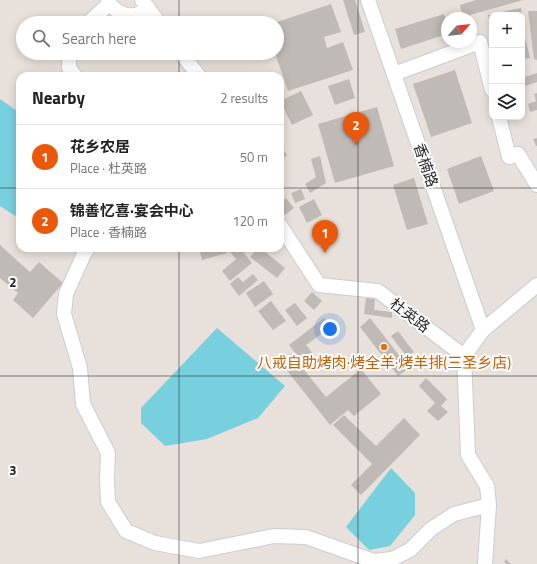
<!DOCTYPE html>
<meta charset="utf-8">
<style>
:root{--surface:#fff;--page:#f6f6f6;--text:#222;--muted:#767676;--line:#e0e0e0;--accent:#ea580c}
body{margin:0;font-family:"Titillium Web","Noto Sans SC",sans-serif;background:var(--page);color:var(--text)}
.controls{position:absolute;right:12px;top:12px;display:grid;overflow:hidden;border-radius:8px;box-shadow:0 2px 10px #0003}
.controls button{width:36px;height:36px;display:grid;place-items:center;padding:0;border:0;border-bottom:1px solid var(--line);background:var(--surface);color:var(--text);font:20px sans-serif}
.compass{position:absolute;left:441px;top:12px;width:36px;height:36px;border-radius:50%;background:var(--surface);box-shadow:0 2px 10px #0003;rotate:63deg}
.you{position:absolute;left:330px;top:329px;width:14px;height:14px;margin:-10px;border:3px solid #fff;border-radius:50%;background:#1a73e8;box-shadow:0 0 0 6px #1a73e833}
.badge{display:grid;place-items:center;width:26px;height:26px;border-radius:50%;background:var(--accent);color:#fff;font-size:13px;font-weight:700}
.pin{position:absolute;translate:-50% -33px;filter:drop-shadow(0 1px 2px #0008)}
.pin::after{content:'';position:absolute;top:21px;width:14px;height:12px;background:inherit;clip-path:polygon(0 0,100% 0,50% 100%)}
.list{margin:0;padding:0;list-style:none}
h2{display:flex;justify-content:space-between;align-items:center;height:52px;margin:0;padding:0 16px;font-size:17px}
h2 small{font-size:13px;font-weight:400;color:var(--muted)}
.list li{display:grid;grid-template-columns:26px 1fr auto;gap:12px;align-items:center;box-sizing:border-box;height:64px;padding:0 16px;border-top:1px solid var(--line)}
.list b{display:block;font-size:15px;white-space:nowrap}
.list p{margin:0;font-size:13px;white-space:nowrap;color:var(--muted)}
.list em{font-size:13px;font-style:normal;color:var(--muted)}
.icon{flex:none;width:22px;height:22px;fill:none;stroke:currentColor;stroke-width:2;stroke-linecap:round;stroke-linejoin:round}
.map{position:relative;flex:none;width:537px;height:564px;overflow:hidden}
.search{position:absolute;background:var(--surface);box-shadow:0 2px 10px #0003;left:16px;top:16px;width:268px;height:44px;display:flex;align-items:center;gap:10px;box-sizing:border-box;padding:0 14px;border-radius:22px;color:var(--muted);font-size:15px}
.panel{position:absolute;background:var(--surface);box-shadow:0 2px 10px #0003;left:16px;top:72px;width:268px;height:180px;border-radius:12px}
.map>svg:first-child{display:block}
.water{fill:#78d0de}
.building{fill:#c0bab6}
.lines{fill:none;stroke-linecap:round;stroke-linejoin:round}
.minor-casing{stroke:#c8cdd7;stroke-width:16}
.minor{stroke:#fff;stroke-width:14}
.grid{fill:none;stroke:#272727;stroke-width:1;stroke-opacity:0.55}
.food-dot{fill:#e8710a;stroke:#fff;stroke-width:1.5}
.labels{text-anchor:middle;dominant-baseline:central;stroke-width:4;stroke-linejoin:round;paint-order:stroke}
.street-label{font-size:15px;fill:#272727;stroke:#fff}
.food-label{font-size:15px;fill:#c56008;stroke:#fff}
.grid-label{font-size:13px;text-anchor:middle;font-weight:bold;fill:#272727;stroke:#fff;stroke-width:4;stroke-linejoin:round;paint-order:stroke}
</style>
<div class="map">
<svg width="537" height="564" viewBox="0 0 537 564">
<rect width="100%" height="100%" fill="#e8e0da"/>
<g class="water">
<path d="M0 99 20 113V219L0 206Z"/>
<path d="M217 328 285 386 258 418 207 439 165 446 141 423V408Z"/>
<path d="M391 468 415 493V515L390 546 369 550 346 527Z"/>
</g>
<g class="building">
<path d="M343 0H355L365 32 354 35Z"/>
<path d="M476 0H523L463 17 460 5Z"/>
<path d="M331 4 341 32 324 37 327 48 343 42 353 70 288 91 275 53H277V23H274Z"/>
<path d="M521 8 522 15H492V26H490L488 15Z"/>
<path d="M528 11H537V60L534 59Z"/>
<path d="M444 14 447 22V34L401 49 395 29Z"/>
<path d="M522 25 530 58 522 59Z"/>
<path d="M455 70 472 123 431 137 413 84Z"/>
<path d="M537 73V82L522 87V78Z"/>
<path d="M349 79 355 98 335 105 328 86Z"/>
<path d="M301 91 313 115 292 125 280 101Z"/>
<path d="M537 93V110L530 112 528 104 536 101 534 94Z"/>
<path d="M377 107 394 166 335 183 318 124Z"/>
<path d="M537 138V146H536L533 139Z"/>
<path d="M280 145 287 155 280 161Z"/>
<path d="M320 156 326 183 310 193 305 184 316 177 311 159Z"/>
<path d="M481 156 494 191 459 204 447 169Z"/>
<path d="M414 178 428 224 407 230 393 185Z"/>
<path d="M301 189 305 199 295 203 291 193Z"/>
<path d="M286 198 294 208 285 215 280 209V203Z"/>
<path d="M314 199 322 215 307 223 299 207Z"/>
<path d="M317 223 330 228 327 236 315 231Z"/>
<path d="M0 245 30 272 39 262 63 283 33 318 13 300 18 293 0 278Z"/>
<path d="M199 248H226L227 253 202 260Z"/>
<path d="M227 248H240L252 263 230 281 222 271 236 259Z"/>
<path d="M258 248H260L285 268 277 278 250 257Z"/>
<path d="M253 274 258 280 239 296 230 284 238 277 243 282Z"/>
<path d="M264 281 273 294 255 307 246 293Z"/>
<path d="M312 292 322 301 314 310 304 301Z"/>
<path d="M366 298 375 299 374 310 392 312V318L364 314Z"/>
<path d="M271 301 286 321 273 330 258 311Z"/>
<path d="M295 303 307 318 297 326 285 310Z"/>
<path d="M324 318 331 327 306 345 318 360 307 368 289 345Z"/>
<path d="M370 318 409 368 398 376 360 327Z"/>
<path d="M398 331 414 352 407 357 391 336Z"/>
<path d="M291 354 326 397 361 369 381 394 354 416 348 410 330 425 281 363Z"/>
<path d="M426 378 447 399 441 406 448 412 438 421 427 411 435 403 419 386Z"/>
<path d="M344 415 376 446 404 418 420 435 361 495 351 485 372 464 333 425Z"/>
<path d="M506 559 511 564H506L504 562Z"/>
</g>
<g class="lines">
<g class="minor-casing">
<g id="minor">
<path d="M108 0C111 9 124 17 134 15 138 15 144 10 148 8"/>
<path d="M142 0 159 23"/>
<path d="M368 0 483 330"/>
<path d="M88 23 109 4"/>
<path d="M69 53V68L75 76"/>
<path d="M181 53 199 76"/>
<path d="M394 74 480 42 492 90"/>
<path d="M499 117 509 157 518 154 537 185"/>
<path d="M280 225 319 285 378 291 464 356 483 330 537 285"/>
<path d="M88 248 84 254 66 294 64 314 80 368 83 404 108 453 107 479 108 502 126 531 155 543 199 551 274 536 306 537 374 561 392 559 410 550 431 529 454 514 489 505"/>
<path d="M464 356 468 455 487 486 489 505 485 564"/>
</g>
</g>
<use href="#minor" class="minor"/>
</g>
<path class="grid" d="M179 0V23M358 0V564M179 53V76M0 188H20M280 188H537M179 248V564M0 376H537"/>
<circle class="food-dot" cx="384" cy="347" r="4"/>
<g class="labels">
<g class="street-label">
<text transform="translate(426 165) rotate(71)">香楠路</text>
<text transform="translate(410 315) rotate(37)">杜英路</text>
</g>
<g class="food-label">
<text x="384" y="362">八戒自助烤肉·烤全羊·烤羊排(三圣乡店)</text>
</g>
</g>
<g class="grid-label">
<text x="13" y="287">2</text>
<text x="13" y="475">3</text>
</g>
</svg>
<div class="controls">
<button>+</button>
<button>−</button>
<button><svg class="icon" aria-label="layers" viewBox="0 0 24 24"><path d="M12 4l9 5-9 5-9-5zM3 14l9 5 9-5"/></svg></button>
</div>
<svg class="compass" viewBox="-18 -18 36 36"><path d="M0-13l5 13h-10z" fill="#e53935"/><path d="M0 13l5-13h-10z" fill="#767676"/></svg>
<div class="you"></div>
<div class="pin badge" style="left:325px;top:253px">1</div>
<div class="pin badge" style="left:356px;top:145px">2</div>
<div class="search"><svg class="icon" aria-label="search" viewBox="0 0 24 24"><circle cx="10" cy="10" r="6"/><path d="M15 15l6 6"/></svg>Search here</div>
<section class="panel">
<h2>Nearby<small>2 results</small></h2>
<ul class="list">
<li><span class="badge">1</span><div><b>花乡农居</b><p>Place · 杜英路</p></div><em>50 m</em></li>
<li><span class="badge">2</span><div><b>锦善忆喜·宴会中心</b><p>Place · 香楠路</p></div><em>120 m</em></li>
</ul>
</section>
</div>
